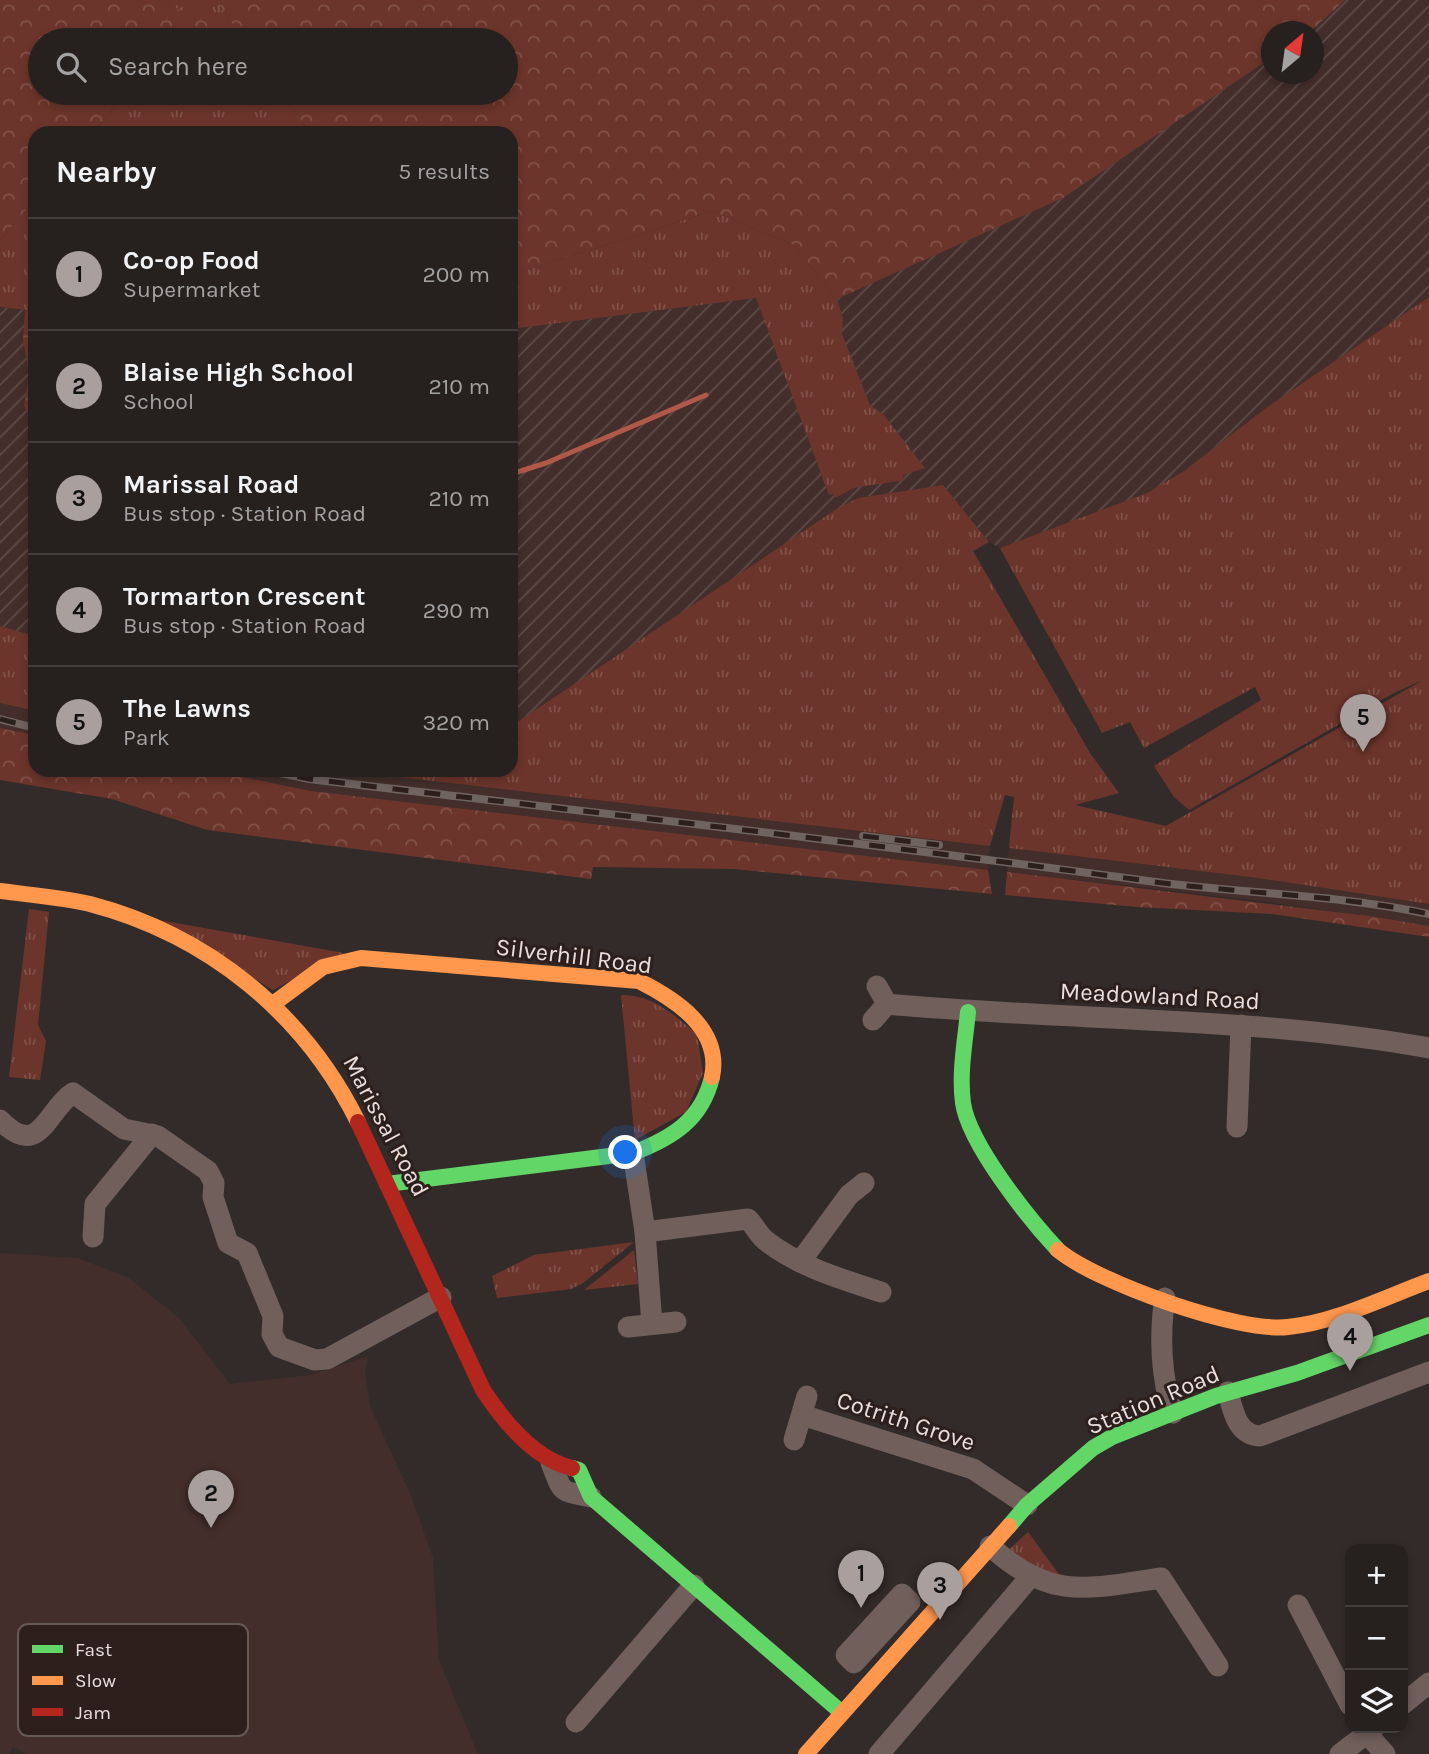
<!DOCTYPE html>
<meta charset="utf-8">
<style>
:root{--surface:#26201f;--page:#322d2c;--text:#f1f3f6;--muted:#a4a3a4;--line:#423e3d;--accent:#a9a09e}
body{margin:0;font-family:Karla,sans-serif;background:var(--page);color:var(--text)}
.controls{position:absolute;right:21px;bottom:21px;display:grid;overflow:hidden;border-radius:14px;box-shadow:0 4px 10px #0003}
.controls button{width:63px;height:63px;display:grid;place-items:center;padding:0;border:0;border-bottom:2px solid var(--line);background:var(--surface);color:var(--text);font:35px sans-serif}
.compass{position:absolute;left:1261px;top:21px;width:63px;height:63px;border-radius:50%;background:var(--surface);box-shadow:0 4px 10px #0003;rotate:29deg}
.you{position:absolute;left:626px;top:1153px;width:24px;height:24px;margin:-18px;border:5px solid #fff;border-radius:50%;background:#1a73e8;box-shadow:0 0 0 10px #1a73e833}
.badge{display:grid;place-items:center;width:46px;height:46px;border-radius:50%;background:var(--accent);color:#111;font-size:23px;font-weight:700}
.pin{position:absolute;translate:-50% -58px;filter:drop-shadow(0 2px 4px #0008)}
.pin::after{content:'';position:absolute;top:37px;width:24px;height:21px;background:inherit;clip-path:polygon(0 0,100% 0,50% 100%)}
.list{margin:0;padding:0;list-style:none}
h2{display:flex;justify-content:space-between;align-items:center;height:91px;margin:0;padding:0 28px;font-size:30px}
h2 small{font-size:23px;font-weight:400;color:var(--muted)}
.list li{display:grid;grid-template-columns:46px 1fr auto;gap:21px;align-items:center;box-sizing:border-box;height:112px;padding:0 28px;border-top:2px solid var(--line)}
.list b{display:block;font-size:26px;white-space:nowrap}
.list p{margin:0;font-size:23px;white-space:nowrap;color:var(--muted)}
.list em{font-size:23px;font-style:normal;color:var(--muted)}
.icon{flex:none;width:38px;height:38px;fill:none;stroke:currentColor;stroke-width:2;stroke-linecap:round;stroke-linejoin:round}
.map{position:relative;flex:none;width:1429px;height:1754px;overflow:hidden}
.search{position:absolute;background:var(--surface);box-shadow:0 4px 10px #0003;left:28px;top:28px;width:490px;height:77px;display:flex;align-items:center;gap:18px;box-sizing:border-box;padding:0 24px;border-radius:38px;color:var(--muted);font-size:26px}
.panel{position:absolute;background:var(--surface);box-shadow:0 4px 10px #0003;left:28px;top:126px;width:490px;height:651px;border-radius:21px}
.map>svg:first-child{display:block}
.built{fill:#432e2b}
.industrial{fill:url(#industrial-furrows)}
.grass{fill:url(#grass-tufts)}
.forest{fill:url(#forest-crowns)}
.lines{fill:none;stroke-linecap:round;stroke-linejoin:round}
.stream{stroke:#b15949;stroke-width:5}
.street{stroke:#705f5b;stroke-width:21}
.fast{stroke:#63d668;stroke-width:16}
.slow{stroke:#ff974d;stroke-width:16}
.jam{stroke:#b3261e;stroke-width:16}
.rail-casing{stroke:#706461;stroke-width:8}
.rail{stroke:#2d1f1c;stroke-width:5;stroke-dasharray:16;stroke-linecap:butt}
.labels{text-anchor:middle;dominant-baseline:central;stroke-width:6;stroke-linejoin:round;paint-order:stroke}
.street-label{font-size:24px;fill:#e9dfdd;stroke:#2d1f1c}
.key{fill:#2d1f1c;stroke:#655956;stroke-width:2}
.key-label{font-size:19px;fill:#e9dfdd}
</style>
<div class="map">
<svg width="1429" height="1754" viewBox="0 0 1429 1754">
<defs>
<pattern id="industrial-furrows" width="10" height="10" patternUnits="userSpaceOnUse" patternTransform="scale(1.75)"><rect width="10" height="10" fill="#432e2b"/><path d="M-1 1l2-2M0 10L10 0M9 11l2-2" fill="none" stroke="#5e4c49"/></pattern>
<pattern id="grass-tufts" width="24" height="20" patternUnits="userSpaceOnUse" patternTransform="scale(1.75)"><rect width="24" height="20" fill="#6c352b"/><path d="M3 7l-1-3M5 7V3M7 7l1-3M15 17l-1-3M17 17v-4M19 17l1-3" fill="none" stroke="#815249"/></pattern>
<pattern id="forest-crowns" width="20" height="18" patternUnits="userSpaceOnUse" patternTransform="scale(1.75)"><rect width="20" height="18" fill="#6c352b"/><path d="M2 6a3 3 0 1 1 6 0M12 15a3 3 0 1 1 6 0" fill="none" stroke="#815249"/></pattern>
</defs>
<rect width="100%" height="100%" fill="#332b29"/>
<g class="built">
<path d="M0 703 35 711V735L0 728Z"/>
<path d="M209 770H340L990 846 988 870 311 791Z"/>
<path d="M1009 848 1258 878 1429 904V926L1269 902 1007 872Z"/>
<path d="M0 1253 78 1258 129 1278 179 1318 230 1384 310 1375 368 1356 365 1374 370 1406 412 1498 433 1558 439 1660 478 1754H27L13 1747 9 1754H0Z"/>
</g>
<g class="industrial">
<path d="M1345 0H1429V297L1266 408 1184 471 1147 493 1000 548 989 542 943 485 858 498 519 721 511 720V329L756 298 784 371 843 318 837 299 1063 198 1271 58 1272 74H1314V32L1311 31Z"/>
<path d="M0 307 35 311V636L0 626Z"/>
</g>
<g class="grass">
<path d="M158 0H216L244 40H195L214 26Z"/>
<path d="M127 93H282L310 133H92Z"/>
<path d="M35 199V311L0 307V240Z"/>
<path d="M712 211 792 244 837 299 843 318 842 334 870 405 883 414 925 468 903 475 904 480 854 488 835 498 834 494 829 495 756 298 511 329V275Z"/>
<path d="M1429 297V904L1258 878 1009 848 1014 797 1005 795 990 846 339 770H511V720L519 721 838 508 858 498 943 485 989 542 973 551 1090 753 1119 793 1075 805 1166 826 1425 679 1394 693 1189 810 1174 797 1154 766 1261 700 1255 687 1144 748 1130 722 1102 733 1000 548 1147 493 1184 471 1266 408Z"/>
<path d="M0 626 35 636V711L0 703Z"/>
<path d="M29 909 49 912 38 1025 46 1041 40 1080 9 1077Z"/>
<path d="M159 920 344 953 273 990Z"/>
<path d="M621 995C654 995 672 1014 697 1034L703 1073 686 1112 635 1140Z"/>
<path d="M634 1242 583 1283 571 1289 497 1298 492 1276 534 1255Z"/>
<path d="M634 1250 638 1284 584 1290Z"/>
<path d="M1028 1532 1064 1581 1004 1554Z"/>
</g>
<g class="forest">
<path d="M0 0H158L215 26 195 40H40V93H127L92 133H35V199L0 240Z"/>
<path d="M216 0H1345L1311 31 1272 32 1271 58 1063 198 837 299 792 244 712 211 511 275V133H310L282 93H506V40H244Z"/>
<path d="M25 310 35 311V425L24 406 29 373 23 341Z"/>
<path d="M0 728 35 735V770H209L311 791 988 870 992 894 734 869 593 867 591 879 207 830 112 799 0 780Z"/>
<path d="M1007 872 1376 917 1429 926V937L1272 914 1137 907 1005 895Z"/>
</g>
<g class="lines">
<path class="stream" d="M511 474 546 463 706 395"/>
<g class="street">
<path d="M887 1004C1068 1021 1250 1016 1429 1048"/>
<path d="M873 1020 887 1004 877 986"/>
<path d="M0 1120C40 1161 46 1110 73 1093L124 1129 158 1136 208 1171 214 1183 213 1197 228 1243 247 1253 273 1316 272 1334 279 1347 315 1360 327 1359 441 1297"/>
<path d="M1237 1127 1241 1025"/>
<path d="M633 1153 645 1232 652 1324"/>
<path d="M645 1232 748 1219C754 1225 758 1234 765 1240 799 1267 841 1279 881 1292"/>
<path d="M93 1237 95 1204 152 1134"/>
<path d="M800 1262 849 1195 864 1183"/>
<path d="M1165 1298C1159 1334 1161 1379 1173 1413"/>
<path d="M628 1327 676 1322"/>
<path d="M1228 1392C1233 1411 1237 1435 1260 1436L1429 1372"/>
<path d="M802 1415 973 1469 1027 1505"/>
<path d="M794 1440 807 1396"/>
<path d="M551 1463C564 1494 557 1490 591 1497"/>
<path d="M990 1546C1050 1601 1087 1589 1161 1578L1218 1666"/>
<path d="M902 1594 910 1602 854 1663 846 1655Z"/>
<path d="M1298 1605 1350 1705"/>
<path d="M1403 1704 1429 1683"/>
<path d="M576 1722 694 1585"/>
<path d="M1362 1728 1385 1754"/>
<path d="M879 1754 1031 1576"/>
<path d="M1340 1754 1374 1728"/>
</g>
<g class="fast">
<path d="M968 1012C965 1042 959 1073 963 1103 969 1144 1029 1219 1058 1250"/>
<path d="M387 1184 633 1153C672 1138 702 1120 712 1077"/>
<path d="M572 1468 579 1470 591 1497 841 1712"/>
<path d="M1009 1526 1027 1505 1093 1448 1112 1437 1216 1396 1297 1373 1429 1325"/>
</g>
<g class="slow">
<path d="M0 891C30 895 60 897 90 904 208 935 304 1013 358 1122"/>
<path d="M273 1004 323 967 361 958 639 981C675 999 722 1029 712 1077"/>
<path d="M1058 1250C1096 1282 1238 1333 1288 1327 1336 1322 1383 1298 1429 1281"/>
<path d="M806 1754 1009 1526"/>
</g>
<path class="jam" d="M358 1122 483 1390C504 1422 534 1459 572 1468"/>
<g class="rail-casing">
<g id="rail">
<path d="M0 719 35 728"/>
<path d="M266 770 309 779C589 812 869 843 1148 881 1241 894 1336 894 1429 914"/>
<path d="M863 836 939 845"/>
</g>
</g>
<use href="#rail" class="rail"/>
</g>
<g class="labels">
<g class="street-label">
<text transform="translate(574 956) rotate(7)">Silverhill Road</text>
<text transform="translate(1160 996) rotate(3)">Meadowland Road</text>
<text transform="translate(386 1126) rotate(62)">Marissal Road</text>
<text transform="translate(1153 1400) rotate(-23)">Station Road</text>
<text transform="translate(906 1421) rotate(18)">Cotrith Grove</text>
</g>
</g>
<rect x="18" y="1624" width="230" height="112" rx="10" class="key"/>
<rect x="32" y="1645" width="31" height="8" fill="#63d668"/>
<rect x="32" y="1676" width="31" height="9" fill="#ff974d"/>
<rect x="32" y="1708" width="31" height="8" fill="#b3261e"/>
<g class="key-label">
<text x="75" y="1656">Fast</text>
<text x="75" y="1687">Slow</text>
<text x="75" y="1719">Jam</text>
</g>
</svg>
<div class="controls">
<button>+</button>
<button>−</button>
<button><svg class="icon" aria-label="layers" viewBox="0 0 24 24"><path d="M12 4l9 5-9 5-9-5zM3 14l9 5 9-5"/></svg></button>
</div>
<svg class="compass" viewBox="-18 -18 36 36"><path d="M0-13l5 13h-10z" fill="#e53935"/><path d="M0 13l5-13h-10z" fill="#a4a3a4"/></svg>
<div class="you"></div>
<div class="pin badge" style="left:861px;top:1608px">1</div>
<div class="pin badge" style="left:211px;top:1528px">2</div>
<div class="pin badge" style="left:940px;top:1620px">3</div>
<div class="pin badge" style="left:1350px;top:1371px">4</div>
<div class="pin badge" style="left:1363px;top:752px">5</div>
<div class="search"><svg class="icon" aria-label="search" viewBox="0 0 24 24"><circle cx="10" cy="10" r="6"/><path d="M15 15l6 6"/></svg>Search here</div>
<section class="panel">
<h2>Nearby<small>5 results</small></h2>
<ul class="list">
<li><span class="badge">1</span><div><b>Co-op Food</b><p>Supermarket</p></div><em>200 m</em></li>
<li><span class="badge">2</span><div><b>Blaise High School</b><p>School</p></div><em>210 m</em></li>
<li><span class="badge">3</span><div><b>Marissal Road</b><p>Bus stop · Station Road</p></div><em>210 m</em></li>
<li><span class="badge">4</span><div><b>Tormarton Crescent</b><p>Bus stop · Station Road</p></div><em>290 m</em></li>
<li><span class="badge">5</span><div><b>The Lawns</b><p>Park</p></div><em>320 m</em></li>
</ul>
</section>
</div>
